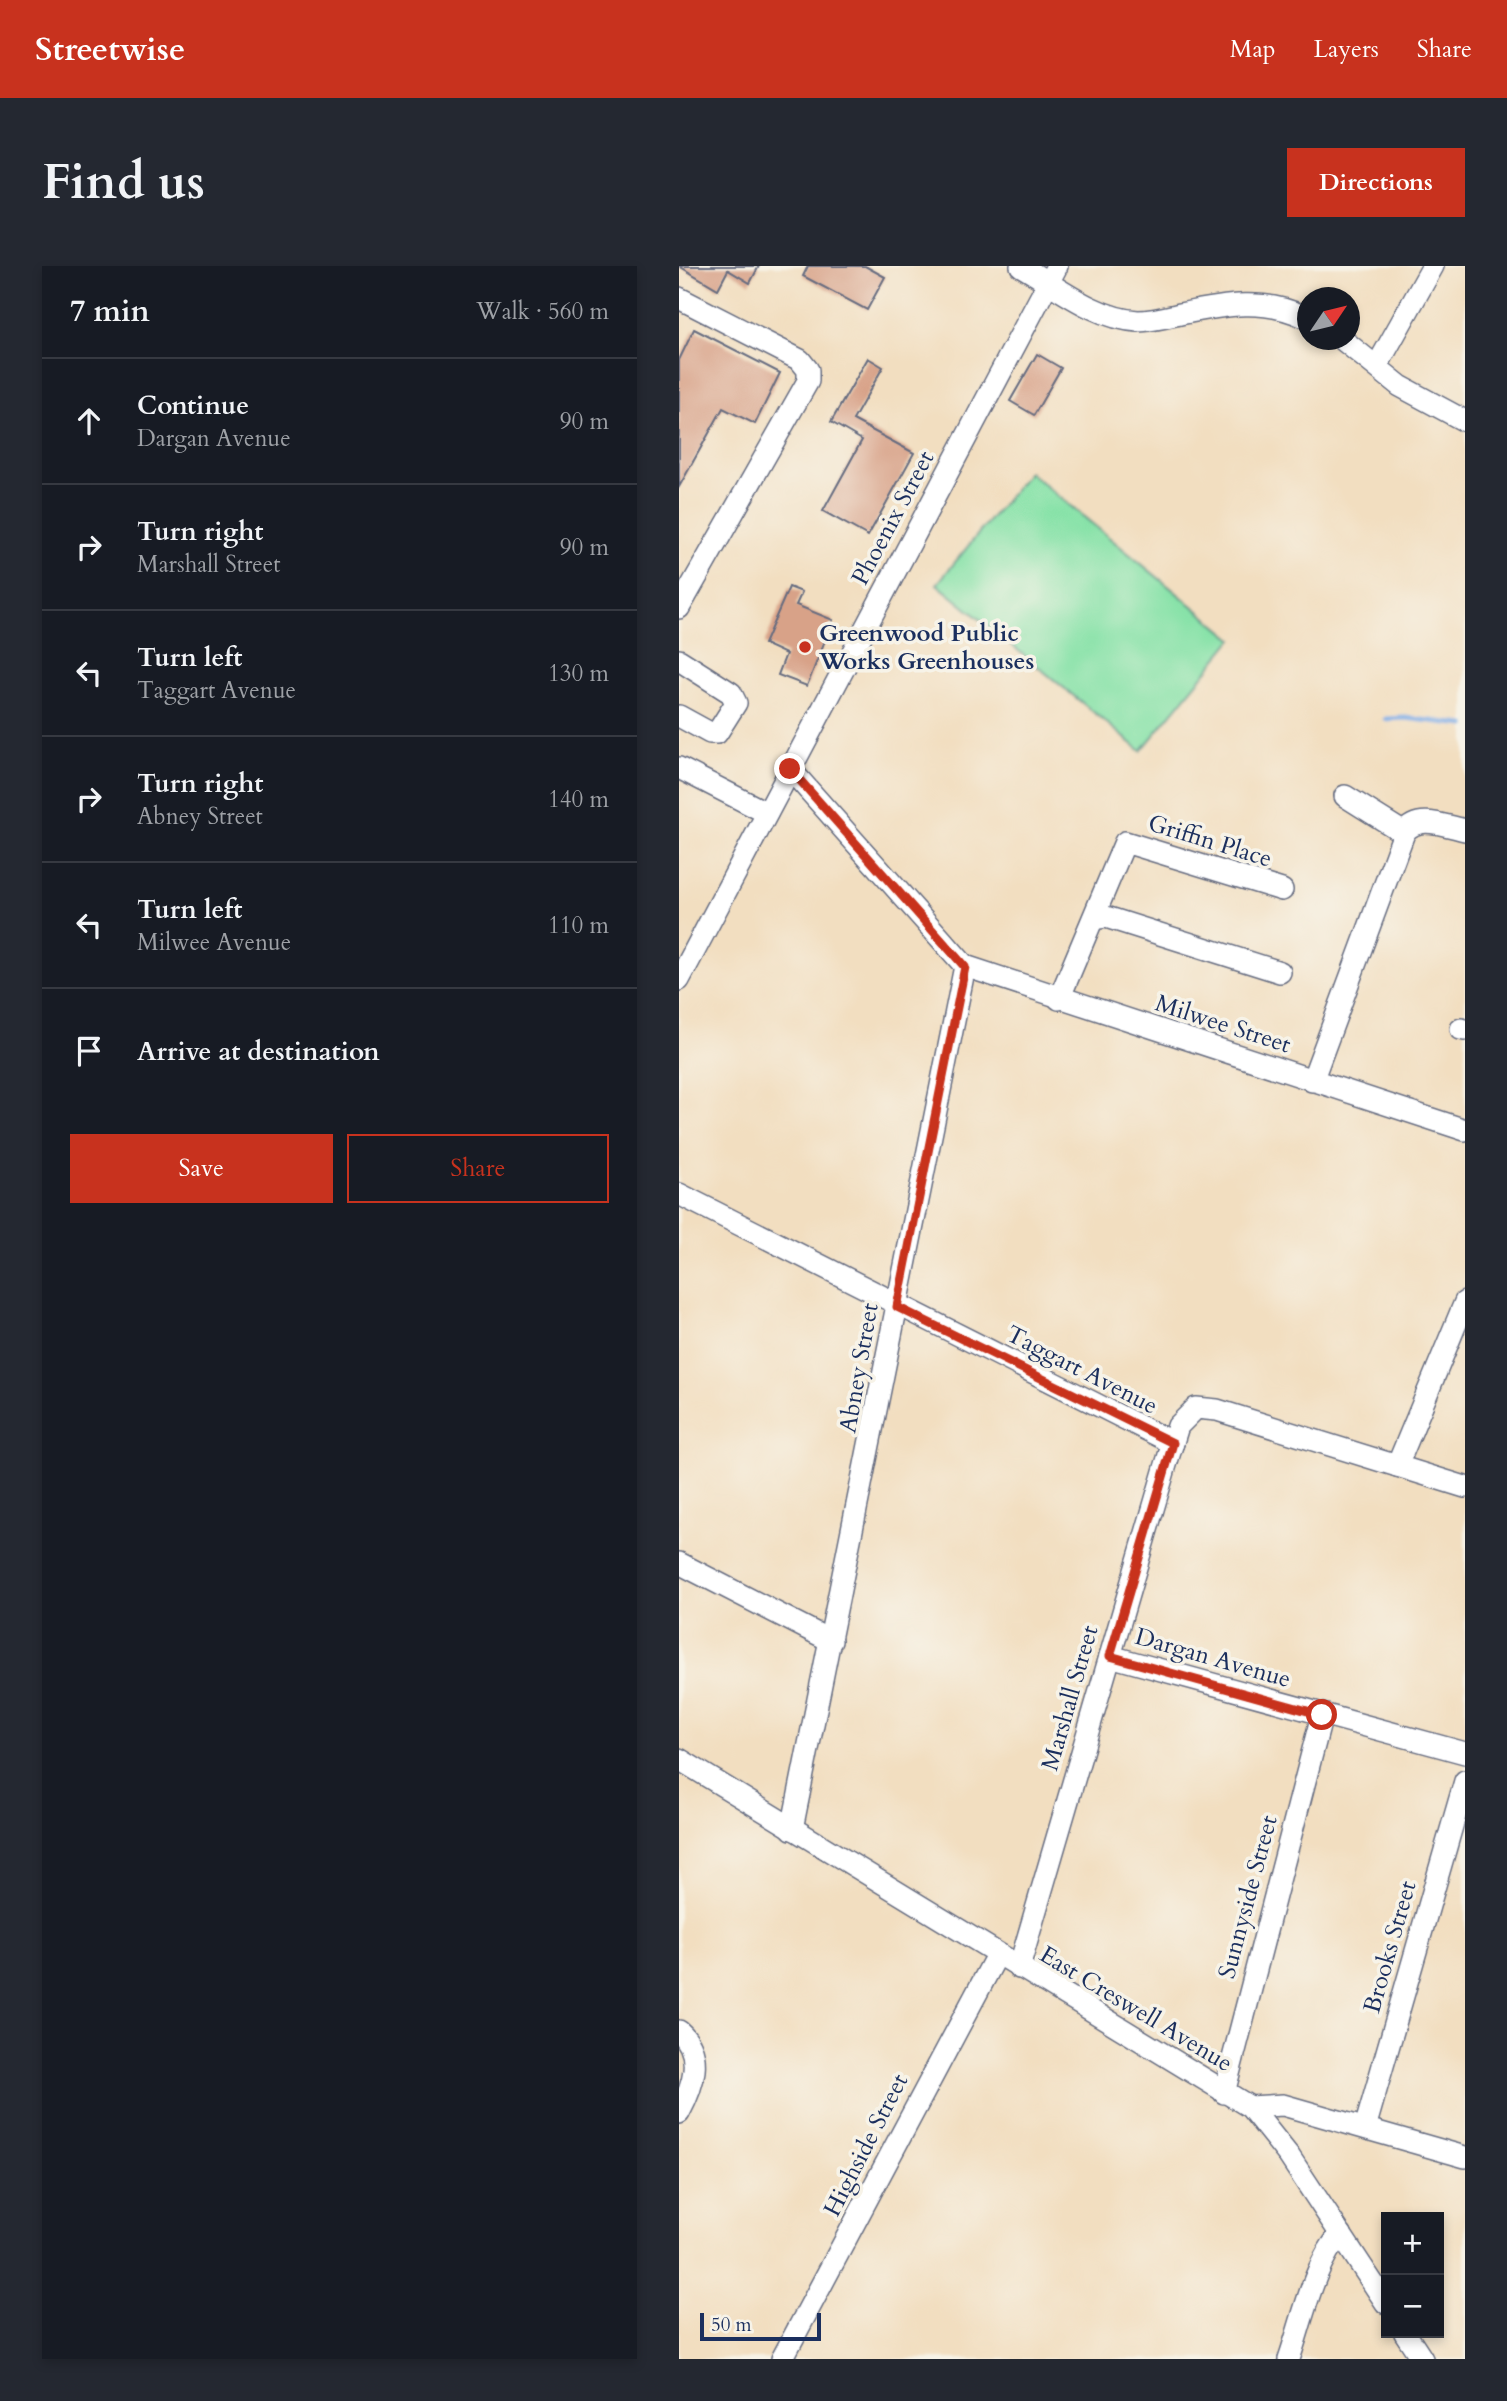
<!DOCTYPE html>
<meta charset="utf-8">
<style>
:root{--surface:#171b24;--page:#242831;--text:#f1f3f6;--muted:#9ea1a6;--line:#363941;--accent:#c8321e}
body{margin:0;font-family:Cardo,serif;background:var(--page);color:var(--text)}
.controls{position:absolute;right:21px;bottom:21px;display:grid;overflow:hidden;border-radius:0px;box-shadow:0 4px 10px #0003}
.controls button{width:63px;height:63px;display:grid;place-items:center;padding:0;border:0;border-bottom:2px solid var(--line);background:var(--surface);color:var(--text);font:35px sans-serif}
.compass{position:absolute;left:618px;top:21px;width:63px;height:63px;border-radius:50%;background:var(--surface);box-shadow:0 4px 10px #0003;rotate:55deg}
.scale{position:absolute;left:21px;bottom:18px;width:121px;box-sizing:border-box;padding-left:7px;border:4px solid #1b2f5e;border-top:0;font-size:19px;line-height:24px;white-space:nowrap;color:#1b2f5e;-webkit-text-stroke:5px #f7f3e8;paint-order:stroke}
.stop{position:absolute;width:21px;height:21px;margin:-16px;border:5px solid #c8321e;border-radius:50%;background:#fff}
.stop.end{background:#c8321e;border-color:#fff;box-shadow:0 2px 7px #0008}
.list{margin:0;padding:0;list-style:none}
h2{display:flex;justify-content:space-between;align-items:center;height:91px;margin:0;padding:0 28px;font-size:30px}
h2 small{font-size:23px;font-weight:400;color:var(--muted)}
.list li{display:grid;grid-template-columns:46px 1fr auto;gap:21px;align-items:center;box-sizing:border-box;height:126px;padding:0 28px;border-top:2px solid var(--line)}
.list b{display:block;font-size:26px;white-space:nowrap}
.list p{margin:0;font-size:23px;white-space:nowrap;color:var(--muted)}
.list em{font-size:23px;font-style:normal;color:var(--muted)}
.actions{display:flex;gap:14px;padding:21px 28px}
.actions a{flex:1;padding:16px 0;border:2px solid var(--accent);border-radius:0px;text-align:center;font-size:24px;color:var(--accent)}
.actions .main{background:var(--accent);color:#fff}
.icon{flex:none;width:38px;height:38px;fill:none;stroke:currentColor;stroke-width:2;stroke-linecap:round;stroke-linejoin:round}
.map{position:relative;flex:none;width:786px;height:2093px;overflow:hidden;border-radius:0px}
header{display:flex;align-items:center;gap:42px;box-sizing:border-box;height:98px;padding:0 35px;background:var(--accent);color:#fff}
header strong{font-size:33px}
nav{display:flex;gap:38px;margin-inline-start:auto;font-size:24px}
.intro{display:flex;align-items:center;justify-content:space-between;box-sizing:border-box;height:168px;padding:0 42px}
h1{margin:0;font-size:49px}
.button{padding:18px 32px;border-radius:0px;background:var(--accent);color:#fff;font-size:24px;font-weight:700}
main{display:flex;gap:42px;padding:0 42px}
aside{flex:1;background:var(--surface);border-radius:0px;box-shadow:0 4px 10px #0003}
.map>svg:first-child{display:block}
.green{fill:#87e2a8;stroke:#518883;stroke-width:2}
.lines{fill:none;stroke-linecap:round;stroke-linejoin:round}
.stream{stroke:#7cabe6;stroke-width:5}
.building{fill:#d8a288}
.minor-casing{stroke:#666c80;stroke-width:24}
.minor{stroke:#fff;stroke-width:21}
.route{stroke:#c8321e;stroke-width:9}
.poi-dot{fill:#c8321e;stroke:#f7f3e8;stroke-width:2.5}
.labels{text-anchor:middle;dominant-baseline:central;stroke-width:7;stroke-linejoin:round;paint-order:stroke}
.street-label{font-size:24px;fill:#1b2f5e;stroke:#f7f3e8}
.poi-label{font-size:24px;font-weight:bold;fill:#1b2f5e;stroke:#f7f3e8;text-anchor:start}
</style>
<header>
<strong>Streetwise</strong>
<nav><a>Map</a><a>Layers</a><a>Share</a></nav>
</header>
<div class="intro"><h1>Find us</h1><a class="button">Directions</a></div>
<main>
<aside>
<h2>7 min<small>Walk · 560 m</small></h2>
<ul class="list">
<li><svg class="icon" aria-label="ahead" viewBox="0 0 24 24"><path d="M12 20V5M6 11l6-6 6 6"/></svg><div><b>Continue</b><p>Dargan Avenue</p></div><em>90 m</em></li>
<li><svg class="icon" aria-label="right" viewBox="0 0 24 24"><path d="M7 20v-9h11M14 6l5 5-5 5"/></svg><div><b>Turn right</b><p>Marshall Street</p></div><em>90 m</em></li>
<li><svg class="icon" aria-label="left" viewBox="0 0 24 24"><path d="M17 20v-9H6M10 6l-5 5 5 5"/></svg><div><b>Turn left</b><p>Taggart Avenue</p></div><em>130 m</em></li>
<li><svg class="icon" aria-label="right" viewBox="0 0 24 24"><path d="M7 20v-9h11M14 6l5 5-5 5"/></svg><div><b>Turn right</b><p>Abney Street</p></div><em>140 m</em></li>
<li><svg class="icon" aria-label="left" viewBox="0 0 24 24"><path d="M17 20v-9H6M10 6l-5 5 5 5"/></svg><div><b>Turn left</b><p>Milwee Avenue</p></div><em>110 m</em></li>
<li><svg class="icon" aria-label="arrive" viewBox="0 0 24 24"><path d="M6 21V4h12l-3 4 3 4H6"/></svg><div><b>Arrive at destination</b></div></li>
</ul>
<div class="actions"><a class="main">Save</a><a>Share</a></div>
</aside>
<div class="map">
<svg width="786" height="2093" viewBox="0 0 786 2093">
<rect width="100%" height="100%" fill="#f7f3e8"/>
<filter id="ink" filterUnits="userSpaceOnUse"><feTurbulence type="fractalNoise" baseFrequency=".0143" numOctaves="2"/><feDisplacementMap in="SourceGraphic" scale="14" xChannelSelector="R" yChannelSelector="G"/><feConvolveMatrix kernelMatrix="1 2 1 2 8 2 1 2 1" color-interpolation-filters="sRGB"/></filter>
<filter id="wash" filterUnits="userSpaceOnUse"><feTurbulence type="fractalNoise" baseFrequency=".00686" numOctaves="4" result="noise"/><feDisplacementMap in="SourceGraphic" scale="28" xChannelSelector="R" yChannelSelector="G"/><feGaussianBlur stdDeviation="1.57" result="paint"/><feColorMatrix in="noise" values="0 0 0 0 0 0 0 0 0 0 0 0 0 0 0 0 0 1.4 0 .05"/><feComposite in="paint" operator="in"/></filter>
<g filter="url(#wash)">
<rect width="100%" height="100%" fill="#f2dec0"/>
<path class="green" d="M350 206 554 373 462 485 258 318Z"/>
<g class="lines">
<path class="stream" d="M707 453 726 452 786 459"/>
</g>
<g id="blocks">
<g class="building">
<path d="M0 0H80L71 17 49 4 39 23Z"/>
<path d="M129 0H186L206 11 188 44 124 10Z"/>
<path d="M15 63 101 107 76 158 44 142 0 221V94Z"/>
<path d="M358 88 382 102 355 149 331 135Z"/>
<path d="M189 92 204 101 174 154 235 187 189 270 144 245 183 174 152 156Z"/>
<path d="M110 321 123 326 117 339 154 354 128 420 99 409 107 388 85 378Z"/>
</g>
</g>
</g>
<g filter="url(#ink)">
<use href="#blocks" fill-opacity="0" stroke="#666c80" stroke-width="2"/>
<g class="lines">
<g class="minor-casing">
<g id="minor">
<path d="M342 0C377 20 417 53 459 55 473 55 488 51 501 48 545 39 586 31 628 52"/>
<path d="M0 32 121 94 129 104V115L0 342"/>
<path d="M664 74 721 120 786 155"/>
<path d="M698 100 754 0"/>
<path d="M0 394 52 427 57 437 38 467H31L0 450"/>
<path d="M0 502 88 547"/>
<path d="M111 503 286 700"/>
<path d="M666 530 725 567"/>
<path d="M415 653 427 651 601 706"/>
<path d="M286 700 786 864"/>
<path d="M0 714 378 0"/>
<path d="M380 733 446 576 603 624"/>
<path d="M782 763 786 764"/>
<path d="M633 815 725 567C739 547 766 560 786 564"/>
<path d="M0 928 494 1177"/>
<path d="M718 1200 786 1036"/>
<path d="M0 1297 152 1375"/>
<path d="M431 1390 786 1487"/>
<path d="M0 1493 571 1841 610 1890 707 2037"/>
<path d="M113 1563 286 700"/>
<path d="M340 1702 486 1202 499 1160 517 1142 538 1144 786 1221"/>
<path d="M0 1765C26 1788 14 1821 0 1847"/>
<path d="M545 1827 643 1449"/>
<path d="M571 1841 604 1839 786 1891"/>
<path d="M686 1862 786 1515"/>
<path d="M726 2067 743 2093"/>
<path d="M103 2093 318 1689"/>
<path d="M610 2093C623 2056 635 1996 662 1968"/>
</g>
</g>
<use href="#minor" class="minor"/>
</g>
</g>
<g class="lines" filter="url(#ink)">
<path class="route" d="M111 503 286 701 218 1041 494 1177 431 1390 643 1449"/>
</g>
<circle class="poi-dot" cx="126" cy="381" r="7"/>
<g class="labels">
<g class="street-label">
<text transform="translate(214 252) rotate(-62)">Phoenix Street</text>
<text transform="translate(531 575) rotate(17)">Griffin Place</text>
<text transform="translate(544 758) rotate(18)">Milwee Street</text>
<text transform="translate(180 1102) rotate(-80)">Abney Street</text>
<text transform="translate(403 1104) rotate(27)">Taggart Avenue</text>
<text transform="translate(534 1392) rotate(16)">Dargan Avenue</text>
<text transform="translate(391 1432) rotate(-74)">Marshall Street</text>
<text transform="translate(569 1631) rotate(-75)">Sunnyside Street</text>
<text transform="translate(711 1681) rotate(-74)">Brooks Street</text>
<text transform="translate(457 1743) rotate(31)">East Creswell Avenue</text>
<text transform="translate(187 1879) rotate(-63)">Highside Street</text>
</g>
<g class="poi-label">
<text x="140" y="367">Greenwood Public<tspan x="140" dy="28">Works Greenhouses</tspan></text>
</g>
</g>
</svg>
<div class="controls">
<button>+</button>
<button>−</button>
</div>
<svg class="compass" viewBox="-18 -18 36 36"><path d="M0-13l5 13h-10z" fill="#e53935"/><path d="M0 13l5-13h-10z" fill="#9ea1a6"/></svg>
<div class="scale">50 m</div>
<div class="stop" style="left:643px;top:1449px"></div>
<div class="stop end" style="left:111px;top:503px"></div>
</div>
</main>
